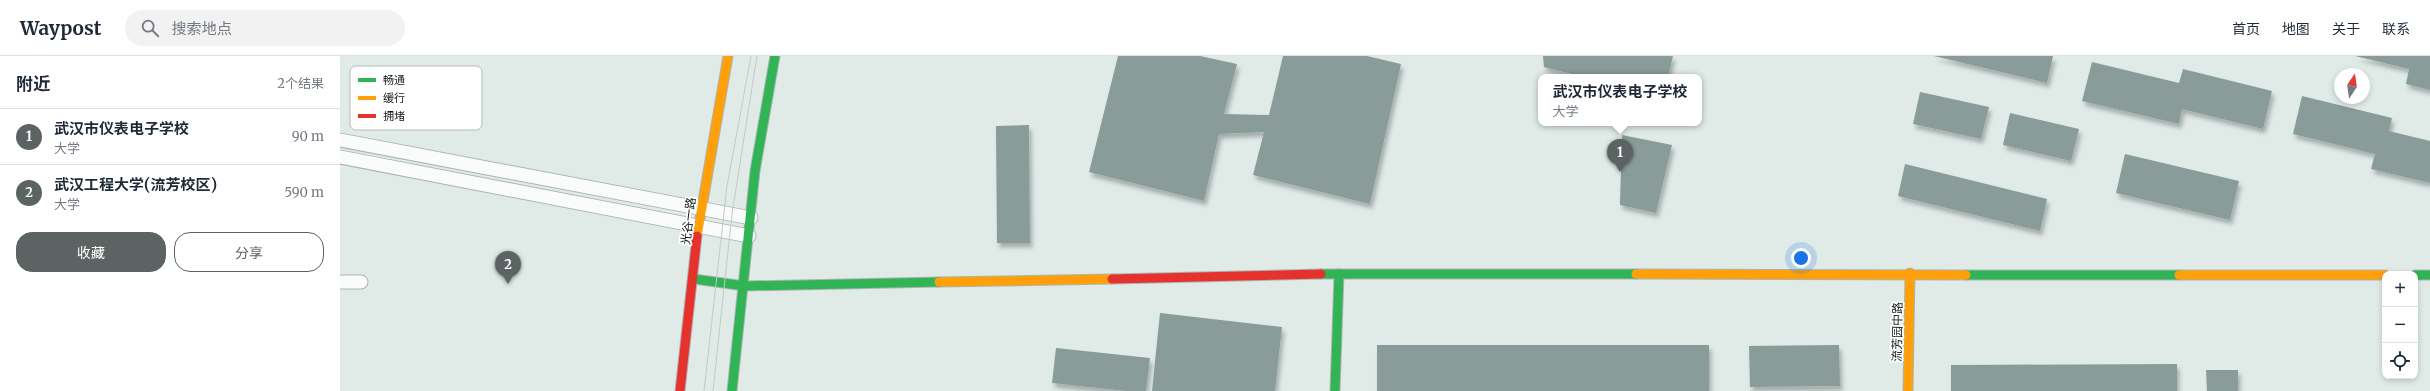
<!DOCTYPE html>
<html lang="zh">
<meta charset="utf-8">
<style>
:root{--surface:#fff;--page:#f2f2f3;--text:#1f2937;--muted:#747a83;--line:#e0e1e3;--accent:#5b6462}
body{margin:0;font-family:Merriweather,"Noto Sans SC",serif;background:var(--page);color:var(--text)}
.controls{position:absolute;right:12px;bottom:12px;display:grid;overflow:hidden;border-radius:8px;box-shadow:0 2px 6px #0003}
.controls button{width:36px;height:36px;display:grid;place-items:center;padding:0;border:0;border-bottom:1px solid var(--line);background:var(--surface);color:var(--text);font:20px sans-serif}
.compass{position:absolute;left:1994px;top:12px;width:36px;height:36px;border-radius:50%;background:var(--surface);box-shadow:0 2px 6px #0003;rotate:13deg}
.you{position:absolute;left:1461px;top:202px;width:14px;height:14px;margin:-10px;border:3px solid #fff;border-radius:50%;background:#1a73e8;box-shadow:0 0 0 6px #1a73e833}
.badge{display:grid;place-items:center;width:26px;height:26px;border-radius:50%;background:var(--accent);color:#fff;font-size:13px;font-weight:700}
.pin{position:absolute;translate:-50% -33px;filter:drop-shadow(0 1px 2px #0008)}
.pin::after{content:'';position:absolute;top:21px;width:14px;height:12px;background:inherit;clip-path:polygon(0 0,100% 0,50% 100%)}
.popup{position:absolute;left:1198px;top:18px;width:164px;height:52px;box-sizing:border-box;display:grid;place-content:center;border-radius:8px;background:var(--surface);filter:drop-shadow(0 1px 3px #0005);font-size:13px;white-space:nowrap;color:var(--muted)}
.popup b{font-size:15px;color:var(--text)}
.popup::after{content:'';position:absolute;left:50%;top:100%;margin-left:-8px;border:8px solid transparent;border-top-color:var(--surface)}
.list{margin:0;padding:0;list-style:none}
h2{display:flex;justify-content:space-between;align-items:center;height:52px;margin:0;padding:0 16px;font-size:17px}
h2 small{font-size:13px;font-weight:400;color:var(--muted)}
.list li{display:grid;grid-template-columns:26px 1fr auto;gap:12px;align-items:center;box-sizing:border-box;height:56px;padding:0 16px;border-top:1px solid var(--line)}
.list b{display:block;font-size:15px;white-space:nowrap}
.list p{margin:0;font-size:13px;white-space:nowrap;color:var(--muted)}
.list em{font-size:13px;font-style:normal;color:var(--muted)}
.actions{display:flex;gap:8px;padding:12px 16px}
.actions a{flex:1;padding:9px 0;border:1px solid var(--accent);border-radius:16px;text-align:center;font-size:14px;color:var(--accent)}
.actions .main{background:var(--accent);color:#fff}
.icon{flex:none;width:22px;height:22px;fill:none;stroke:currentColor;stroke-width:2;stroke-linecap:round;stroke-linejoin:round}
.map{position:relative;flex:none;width:2090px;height:335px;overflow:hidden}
header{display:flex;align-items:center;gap:24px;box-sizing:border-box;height:56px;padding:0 20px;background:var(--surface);border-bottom:1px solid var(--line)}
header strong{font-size:19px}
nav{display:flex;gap:22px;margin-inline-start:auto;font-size:14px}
.search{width:280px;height:36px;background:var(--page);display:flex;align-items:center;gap:10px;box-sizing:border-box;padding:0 14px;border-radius:22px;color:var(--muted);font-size:15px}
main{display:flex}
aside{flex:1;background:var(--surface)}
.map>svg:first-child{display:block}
.building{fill:#899c99;filter:url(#shadow)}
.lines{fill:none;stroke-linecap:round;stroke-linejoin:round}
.street-casing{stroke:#acb5b2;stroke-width:15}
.fast-casing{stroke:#acb5b2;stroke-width:11}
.slow-casing{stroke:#acb5b2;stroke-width:11}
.jam-casing{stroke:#acb5b2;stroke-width:11}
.street{stroke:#fafcfc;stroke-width:13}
.fast{stroke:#30b455;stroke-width:9}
.slow{stroke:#ff9f0a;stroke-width:9}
.jam{stroke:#e5322d;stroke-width:9}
.tram{stroke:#c5c7c7;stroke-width:1}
.labels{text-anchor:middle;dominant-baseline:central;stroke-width:3.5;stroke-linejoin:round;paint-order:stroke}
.street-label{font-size:12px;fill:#141b1a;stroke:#fff}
.key{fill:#fff;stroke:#b8bbba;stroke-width:1}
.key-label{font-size:11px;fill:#141b1a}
</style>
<header>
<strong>Waypost</strong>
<div class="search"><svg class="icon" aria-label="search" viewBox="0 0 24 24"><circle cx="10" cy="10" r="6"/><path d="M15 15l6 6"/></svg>搜索地点</div>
<nav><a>首页</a><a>地图</a><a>关于</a><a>联系</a></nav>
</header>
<main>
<aside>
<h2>附近<small>2个结果</small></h2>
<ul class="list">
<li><span class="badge">1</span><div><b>武汉市仪表电子学校</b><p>大学</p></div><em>90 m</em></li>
<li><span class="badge">2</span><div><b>武汉工程大学(流芳校区)</b><p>大学</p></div><em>590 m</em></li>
</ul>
<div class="actions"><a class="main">收藏</a><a>分享</a></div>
</aside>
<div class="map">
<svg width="2090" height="335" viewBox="0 0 2090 335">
<defs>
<filter id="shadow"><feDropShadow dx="2.5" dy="4.5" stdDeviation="2" flood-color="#0004"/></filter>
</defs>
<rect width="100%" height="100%" fill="#e0ebe8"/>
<g class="building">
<path d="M778 0H860L897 8 884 58 929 59 943 0H1027L1061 8 1030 148 913 119 924 76 879 78 864 145 749 116Z"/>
<path d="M1203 0H1333L1328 21H1244L1204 11Z"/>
<path d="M1594 0H1713L1707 27Z"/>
<path d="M2015 0H2090V34L2066 28 2069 13Z"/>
<path d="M1752 6 1839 27 1843 13 1932 35 1923 73 1842 53 1839 68 1742 45Z"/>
<path d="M1580 36 1649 51 1641 83 1573 68Z"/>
<path d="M1962 40 2052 62 2049 75 2090 85V127L2031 113 2035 98 1953 78Z"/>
<path d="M1670 57 1739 73 1731 105 1663 89Z"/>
<path d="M689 69 690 187H657L656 70Z"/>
<path d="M1282 79 1332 89 1316 157 1280 149Z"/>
<path d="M1785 98 1899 125 1890 164 1776 137Z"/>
<path d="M1565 108 1707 143 1700 175 1558 140Z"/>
<path d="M820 257 942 271 935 335H812Z"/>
<rect x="1037" y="289" width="332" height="46"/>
<path d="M1499 289 1500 330 1410 331 1409 290Z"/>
<path d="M716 292 810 302 806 335H786L712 327Z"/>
<path d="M1837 308V335H1611V309Z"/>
<path d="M1866 314H1898V335H1867Z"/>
</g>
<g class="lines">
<g class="street-casing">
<g id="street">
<path d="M0 84 411 162"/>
<path d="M0 101 409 180"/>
<path d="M0 226H21"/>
</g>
</g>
<g class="fast-casing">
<g id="fast">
<path d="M981 218H1296"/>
<path d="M1626 219H1839"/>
<path d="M2075 219H2090"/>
<path d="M354 223 405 230 599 226"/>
<path d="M392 335 415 115 435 0"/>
<path d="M995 335 999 218"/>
</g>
</g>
<g class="slow-casing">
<g id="slow">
<path d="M357 180 388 0"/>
<path d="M1296 218 1626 219"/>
<path d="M1839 219H2045"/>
<path d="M599 226 772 223"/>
<path d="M1568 335 1570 217"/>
</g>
</g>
<g class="jam-casing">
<g id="jam">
<path d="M772 223 981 218"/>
<path d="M340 335 357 180"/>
</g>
</g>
<use href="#street" class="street"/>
<use href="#fast" class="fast"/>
<use href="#slow" class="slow"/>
<use href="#jam" class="jam"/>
<g class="tram">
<path d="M364 335 387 130 411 0"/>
<path d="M373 335 392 158 417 0"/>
</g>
</g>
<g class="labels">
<g class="street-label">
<text transform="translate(348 165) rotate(-83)">光谷一路</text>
<text transform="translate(1557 276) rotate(-89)">流芳园中路</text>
</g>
</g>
<rect x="10" y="10" width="132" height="64" rx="6" class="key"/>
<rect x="18" y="22" width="18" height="4" fill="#30b455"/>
<rect x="18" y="40" width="18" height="4" fill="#ff9f0a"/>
<rect x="18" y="58" width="18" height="4" fill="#e5322d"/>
<g class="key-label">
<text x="43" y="28">畅通</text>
<text x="43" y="46">缓行</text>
<text x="43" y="64">拥堵</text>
</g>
</svg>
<div class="controls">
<button>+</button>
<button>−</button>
<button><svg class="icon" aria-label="locate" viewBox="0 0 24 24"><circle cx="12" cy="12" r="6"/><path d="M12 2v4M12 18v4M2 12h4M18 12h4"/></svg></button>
</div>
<svg class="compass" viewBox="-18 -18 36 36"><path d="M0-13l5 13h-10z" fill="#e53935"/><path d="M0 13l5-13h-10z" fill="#747a83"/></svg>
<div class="you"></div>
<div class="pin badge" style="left:1280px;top:116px">1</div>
<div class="popup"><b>武汉市仪表电子学校</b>大学</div>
<div class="pin badge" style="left:168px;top:228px">2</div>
</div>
</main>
